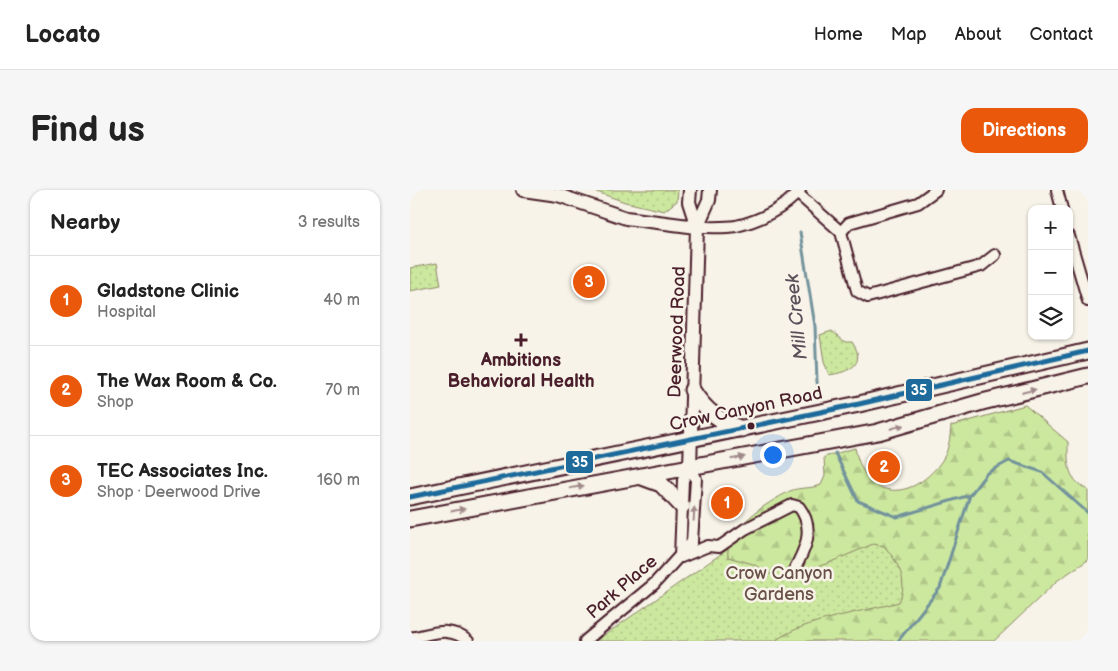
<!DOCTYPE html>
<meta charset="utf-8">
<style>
:root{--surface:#fff;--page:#f6f6f6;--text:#222;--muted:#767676;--line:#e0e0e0;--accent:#ea580c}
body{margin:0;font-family:"Balsamiq Sans",sans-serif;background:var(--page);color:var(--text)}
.controls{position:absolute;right:15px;top:15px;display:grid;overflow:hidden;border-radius:10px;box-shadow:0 1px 4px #0004}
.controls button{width:45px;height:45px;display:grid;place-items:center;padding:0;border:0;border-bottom:1px solid var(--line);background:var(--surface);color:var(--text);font:25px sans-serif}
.you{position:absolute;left:362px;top:264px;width:18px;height:18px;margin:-12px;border:4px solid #fff;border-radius:50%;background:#1a73e8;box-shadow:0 0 0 8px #1a73e833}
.badge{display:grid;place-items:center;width:32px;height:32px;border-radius:50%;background:var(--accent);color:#fff;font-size:16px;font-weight:700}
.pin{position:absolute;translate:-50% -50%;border:2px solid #fff;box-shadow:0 1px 5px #0006}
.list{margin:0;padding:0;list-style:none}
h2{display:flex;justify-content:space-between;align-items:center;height:65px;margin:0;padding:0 20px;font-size:21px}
h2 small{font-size:16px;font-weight:400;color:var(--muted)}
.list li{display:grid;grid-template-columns:32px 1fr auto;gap:15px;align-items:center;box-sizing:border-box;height:90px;padding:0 20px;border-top:1px solid var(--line)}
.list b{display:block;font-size:19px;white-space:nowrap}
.list p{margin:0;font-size:16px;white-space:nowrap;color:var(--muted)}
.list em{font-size:16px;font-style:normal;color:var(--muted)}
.icon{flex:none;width:28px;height:28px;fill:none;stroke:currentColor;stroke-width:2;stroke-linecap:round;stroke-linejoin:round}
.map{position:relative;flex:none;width:678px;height:451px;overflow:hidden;border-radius:15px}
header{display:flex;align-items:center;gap:30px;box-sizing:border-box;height:70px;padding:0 25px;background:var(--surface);border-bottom:1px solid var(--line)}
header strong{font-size:24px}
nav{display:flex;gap:28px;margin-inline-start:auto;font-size:18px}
.intro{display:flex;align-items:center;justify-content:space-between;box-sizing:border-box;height:120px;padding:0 30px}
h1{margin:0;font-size:35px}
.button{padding:12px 22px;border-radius:15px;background:var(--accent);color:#fff;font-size:18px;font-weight:700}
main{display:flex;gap:30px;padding:0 30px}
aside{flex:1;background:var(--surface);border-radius:15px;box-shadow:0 1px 4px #0004}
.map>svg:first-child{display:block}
.grass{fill:url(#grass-dots);stroke:#8b8465}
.forest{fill:url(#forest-firs);stroke:#8b8465}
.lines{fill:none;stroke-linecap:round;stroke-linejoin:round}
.stream{stroke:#72929c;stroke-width:3}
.minor-casing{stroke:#4a1f2b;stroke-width:14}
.tertiary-casing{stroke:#4a1f2b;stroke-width:16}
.secondary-casing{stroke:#4a1f2b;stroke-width:19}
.minor{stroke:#f7f3e8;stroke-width:10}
.tertiary{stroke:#f7f3e8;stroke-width:12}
.secondary{stroke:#f7f3e8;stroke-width:15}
.bus-1-casing{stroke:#f7f3e8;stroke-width:9}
.bus-1{stroke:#1e6b9b;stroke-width:5}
.oneway{fill:#a0898a}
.poi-dot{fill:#4a1f2b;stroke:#f7f3e8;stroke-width:2}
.labels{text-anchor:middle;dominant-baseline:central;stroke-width:5;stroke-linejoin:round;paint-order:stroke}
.street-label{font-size:18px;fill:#4a1f2b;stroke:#f7f3e8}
.poi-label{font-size:18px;font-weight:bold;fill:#4a1f2b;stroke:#f7f3e8}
.park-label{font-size:18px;fill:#6a5148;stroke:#f7f3e8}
.water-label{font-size:19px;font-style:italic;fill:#5b4f5a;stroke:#f7f3e8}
.line-badge{stroke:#f7f3e8;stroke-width:2}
.badge-label{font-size:14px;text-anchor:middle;font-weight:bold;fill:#fff}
</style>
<header>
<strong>Locato</strong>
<nav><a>Home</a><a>Map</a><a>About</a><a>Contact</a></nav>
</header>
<div class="intro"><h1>Find us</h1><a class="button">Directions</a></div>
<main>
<aside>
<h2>Nearby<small>3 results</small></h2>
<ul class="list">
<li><span class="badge">1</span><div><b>Gladstone Clinic</b><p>Hospital</p></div><em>40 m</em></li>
<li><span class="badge">2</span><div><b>The Wax Room &amp; Co.</b><p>Shop</p></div><em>70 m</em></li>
<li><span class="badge">3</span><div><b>TEC Associates Inc.</b><p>Shop · Deerwood Drive</p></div><em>160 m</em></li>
</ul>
</aside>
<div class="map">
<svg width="678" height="451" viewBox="0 0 678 451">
<defs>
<pattern id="grass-dots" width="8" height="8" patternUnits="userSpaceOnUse" patternTransform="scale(1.25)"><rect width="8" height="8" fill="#cce89f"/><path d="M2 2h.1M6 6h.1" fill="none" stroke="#b1c789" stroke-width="1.8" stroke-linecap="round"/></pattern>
<pattern id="forest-firs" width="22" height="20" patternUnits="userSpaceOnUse" patternTransform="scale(1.25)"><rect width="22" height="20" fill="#cce89f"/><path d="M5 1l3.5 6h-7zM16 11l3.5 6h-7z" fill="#b1c789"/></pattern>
</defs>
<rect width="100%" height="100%" fill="#f7f3e8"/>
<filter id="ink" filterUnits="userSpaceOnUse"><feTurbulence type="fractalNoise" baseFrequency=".02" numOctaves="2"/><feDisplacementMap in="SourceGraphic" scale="10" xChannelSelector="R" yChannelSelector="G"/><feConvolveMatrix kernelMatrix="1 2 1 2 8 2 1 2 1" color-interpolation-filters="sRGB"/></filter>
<g filter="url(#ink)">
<g class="grass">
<path d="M181 0H268L267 11 254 21 215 12Z"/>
<path d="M27 73 31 95 0 101V78Z"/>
<path d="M422 141 435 152H442C457 174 440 182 419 185L414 172 410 145Z"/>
<path d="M354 334 493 348 513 413 413 451H186Z"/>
</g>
<path class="forest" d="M615 215 658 252C658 275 656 288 678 300V370L648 390 584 451H365C394 429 454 422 489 412 499 391 488 372 474 356L463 354 416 374 374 387H365L343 374 318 367C314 339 358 312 380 301 389 297 401 299 411 295L415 286 414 267 445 258C456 314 505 311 533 269 539 259 540 247 541 236Z"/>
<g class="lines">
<g class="stream">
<path d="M390 42 405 136 407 192 411 209"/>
<path d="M425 263 448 311 487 327 560 305"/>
<path d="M488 451 530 398 560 305 577 283 599 271 632 282 678 323"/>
</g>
<g class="minor-casing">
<g id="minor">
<path d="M647 0 652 19"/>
<path d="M387 3 431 42 447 101 458 107 571 76 585 65"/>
<path d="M287 37C300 37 314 38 326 36 349 31 375 18 390 0"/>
<path d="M431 42 439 33 508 13 526 0"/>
<path d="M659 46 678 111"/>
<path d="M270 367 273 290 280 277"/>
<path d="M271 367 298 356 309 357 335 339 382 315 389 317C406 339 395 360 383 382"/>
<path d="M0 448C23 444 39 435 58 451"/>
<path d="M175 451 244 394 282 352 286 289 280 277"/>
</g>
</g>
<g class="tertiary-casing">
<g id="tertiary">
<path d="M113 0 148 5 216 28 287 37"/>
<path d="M287 37 299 10 300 0"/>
<path d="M280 277 287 37 279 12 280 0"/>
</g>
</g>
<g class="secondary-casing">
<g id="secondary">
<path d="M282 200C295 221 309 231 332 239"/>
<path d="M232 287 251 294 272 316"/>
<path d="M0 307 449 214 678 161"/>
<path d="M0 329 468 242 572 212 678 186"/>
</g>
</g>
<use href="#minor" class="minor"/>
<use href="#tertiary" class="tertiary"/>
<use href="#secondary" class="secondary"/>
<g class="bus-1-casing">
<path id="bus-1" d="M0 307 449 214 678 161"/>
</g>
<use href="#bus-1" class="bus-1"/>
</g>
<defs><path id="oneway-solid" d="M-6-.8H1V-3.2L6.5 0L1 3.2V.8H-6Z" transform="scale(1.25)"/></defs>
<g class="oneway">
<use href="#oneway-solid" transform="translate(619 201) rotate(-14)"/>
<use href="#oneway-solid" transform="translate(487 237) rotate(-16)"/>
<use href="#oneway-solid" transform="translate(328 268) rotate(-10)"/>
<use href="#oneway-solid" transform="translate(167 297) rotate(-10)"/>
<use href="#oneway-solid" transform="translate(48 320) rotate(-11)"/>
<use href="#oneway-solid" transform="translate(284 324) rotate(-87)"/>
</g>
</g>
<g class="poi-dot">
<path d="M108.5 142.5h5v5h5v5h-5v5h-5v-5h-5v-5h5z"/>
<circle cx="341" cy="236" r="4.5"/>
</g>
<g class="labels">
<g class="street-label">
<text transform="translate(267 142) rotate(-88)">Deerwood Road</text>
<text transform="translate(336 219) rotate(-12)">Crow Canyon Road</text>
<text transform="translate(212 397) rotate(-41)">Park Place</text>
</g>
<g class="poi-label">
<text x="111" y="170">Ambitions<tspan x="111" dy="21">Behavioral Health</tspan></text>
</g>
<g class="park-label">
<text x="369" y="383">Crow Canyon<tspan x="369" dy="21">Gardens</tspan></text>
</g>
<g class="water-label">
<text transform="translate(387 127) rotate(-96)">Mill Creek</text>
</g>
</g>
<g class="line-badge">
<rect x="495" y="188" width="28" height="24" rx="5" fill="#1e6b9b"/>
<rect x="155" y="260" width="29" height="24" rx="5" fill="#1e6b9b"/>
</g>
<g class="badge-label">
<text x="509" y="205">35</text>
<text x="170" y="277">35</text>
</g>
</svg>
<div class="controls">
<button>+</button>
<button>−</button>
<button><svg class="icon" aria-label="layers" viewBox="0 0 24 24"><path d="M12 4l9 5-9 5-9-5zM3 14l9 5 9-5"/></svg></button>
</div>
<div class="you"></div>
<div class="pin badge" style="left:317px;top:313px">1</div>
<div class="pin badge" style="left:474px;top:277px">2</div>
<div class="pin badge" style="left:179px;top:92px">3</div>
</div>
</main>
